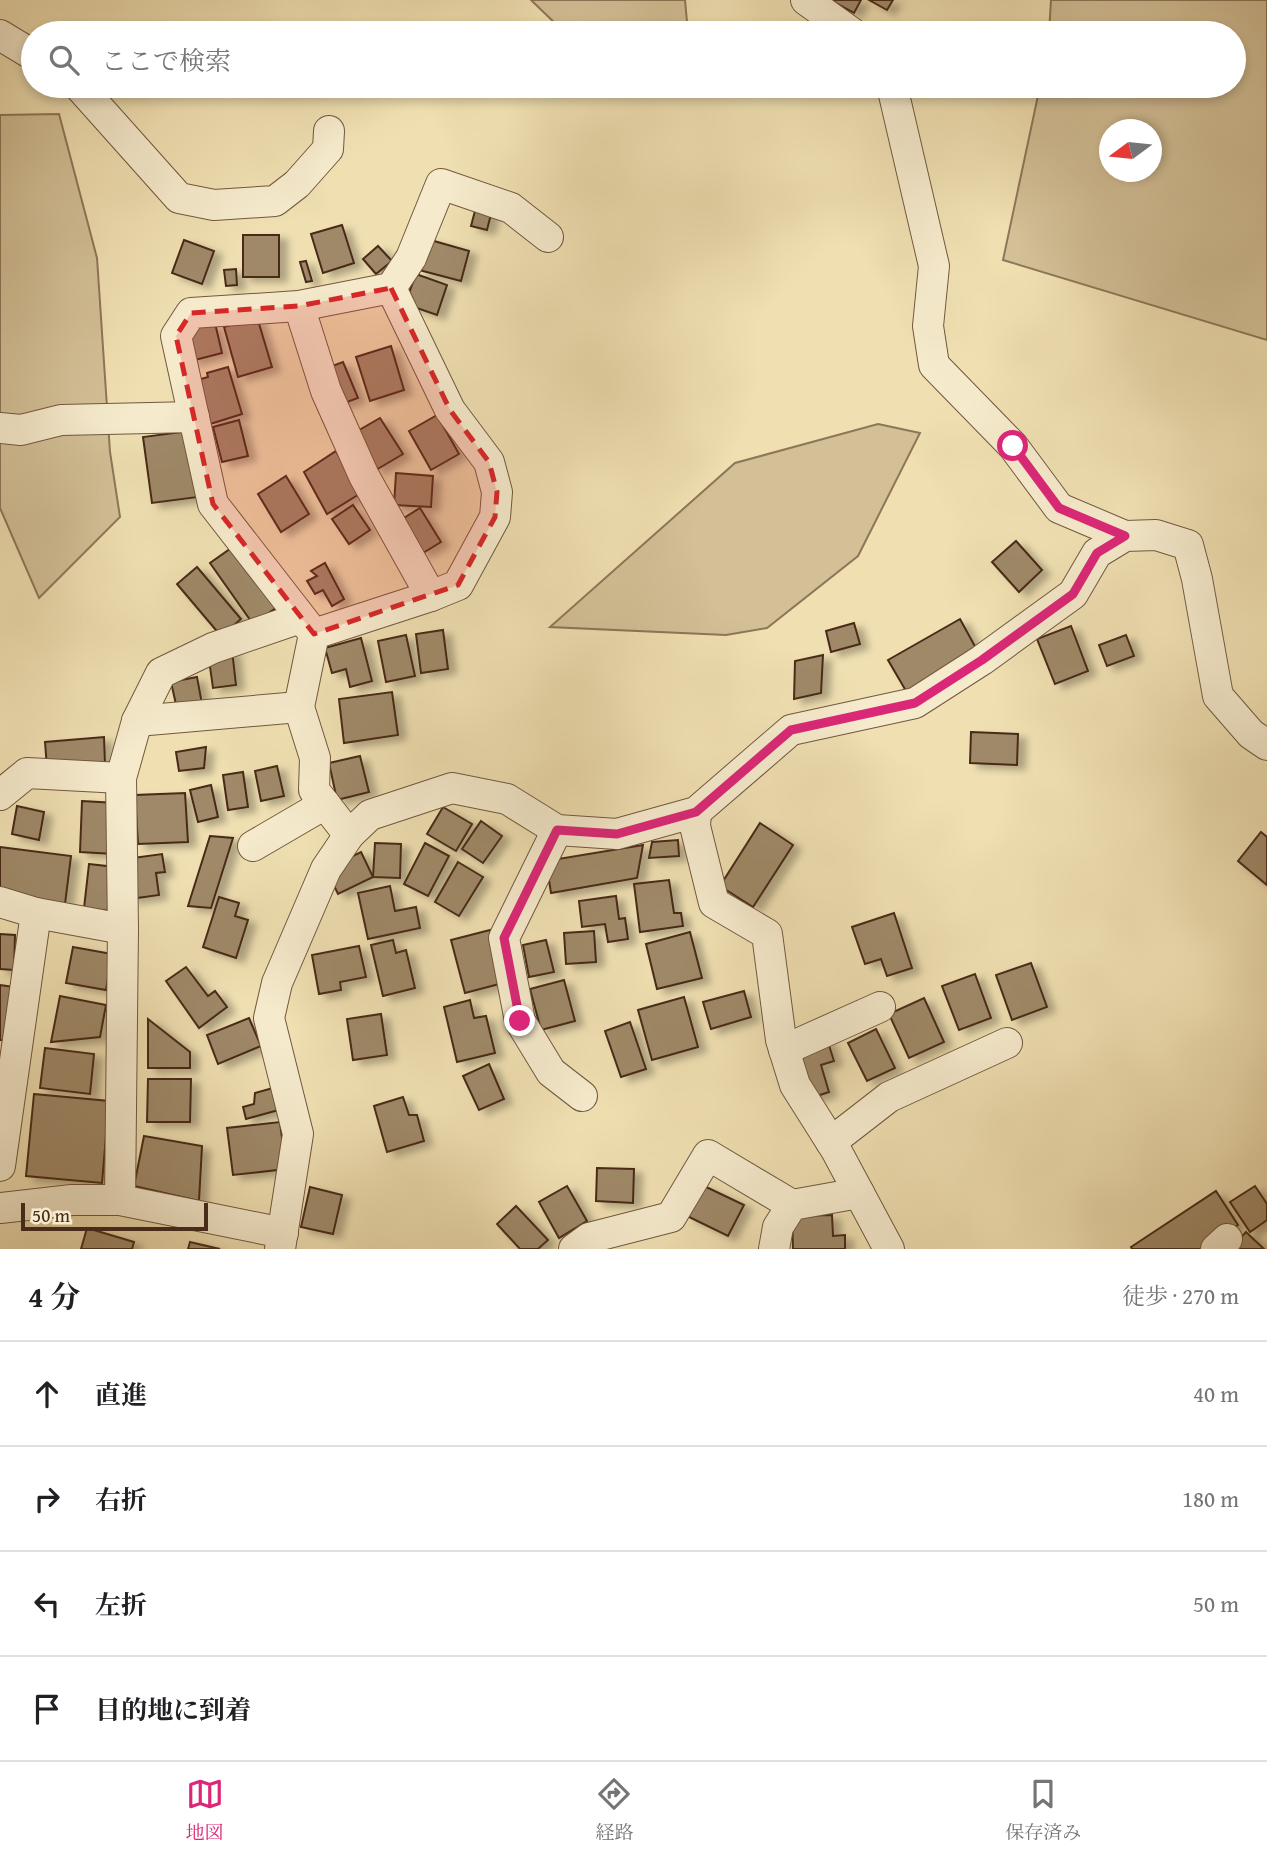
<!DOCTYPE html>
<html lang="ja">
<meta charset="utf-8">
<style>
:root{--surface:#fff;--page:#f2f2f2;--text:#202124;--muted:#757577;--line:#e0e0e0;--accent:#db2777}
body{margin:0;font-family:"Gentium Book Plus","Noto Serif JP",serif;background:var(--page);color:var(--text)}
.compass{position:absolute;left:1099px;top:119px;width:63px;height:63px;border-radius:50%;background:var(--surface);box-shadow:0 4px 10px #0003;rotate:255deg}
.scale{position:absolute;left:21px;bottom:18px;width:187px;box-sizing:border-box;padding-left:7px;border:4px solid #482b19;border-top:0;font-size:19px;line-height:24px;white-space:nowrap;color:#482b19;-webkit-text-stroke:5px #f5eacc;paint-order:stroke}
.stop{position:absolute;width:21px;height:21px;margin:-16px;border:5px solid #db2777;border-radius:50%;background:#fff}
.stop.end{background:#db2777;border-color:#fff;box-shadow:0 2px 7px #0008}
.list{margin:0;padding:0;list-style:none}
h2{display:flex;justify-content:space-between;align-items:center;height:91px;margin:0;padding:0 28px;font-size:30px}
h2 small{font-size:23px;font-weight:400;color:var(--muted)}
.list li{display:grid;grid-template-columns:46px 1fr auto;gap:21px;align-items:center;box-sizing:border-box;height:105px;padding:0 28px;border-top:2px solid var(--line)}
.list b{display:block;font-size:26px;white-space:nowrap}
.list em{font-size:23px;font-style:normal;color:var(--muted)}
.icon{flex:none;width:38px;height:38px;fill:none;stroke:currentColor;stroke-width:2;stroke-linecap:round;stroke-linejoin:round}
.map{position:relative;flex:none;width:1267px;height:1249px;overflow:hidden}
.search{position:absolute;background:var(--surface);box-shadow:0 4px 10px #0003;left:21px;right:21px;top:21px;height:77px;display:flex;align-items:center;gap:18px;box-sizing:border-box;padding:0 24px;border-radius:38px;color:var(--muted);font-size:26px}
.sheet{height:511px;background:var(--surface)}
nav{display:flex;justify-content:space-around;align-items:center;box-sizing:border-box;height:98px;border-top:2px solid var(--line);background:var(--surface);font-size:19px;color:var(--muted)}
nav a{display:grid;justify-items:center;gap:4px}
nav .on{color:var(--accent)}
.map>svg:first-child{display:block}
.green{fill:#d3c097;stroke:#8e7658;stroke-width:2;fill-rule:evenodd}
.building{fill:#9f8968;stroke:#482b19;stroke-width:2;filter:url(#shadow)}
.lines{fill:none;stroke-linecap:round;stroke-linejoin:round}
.street-casing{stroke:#72583f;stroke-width:32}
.street{stroke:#f5eacc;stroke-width:30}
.route{stroke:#db2777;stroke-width:9}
.marked{fill:#d62828;fill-opacity:0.2;stroke:#d62828;stroke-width:5;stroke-dasharray:14 9;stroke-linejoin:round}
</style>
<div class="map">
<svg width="1267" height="1249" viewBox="0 0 1267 1249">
<defs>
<filter id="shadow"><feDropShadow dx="8" dy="4.5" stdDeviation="3.5" flood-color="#0004"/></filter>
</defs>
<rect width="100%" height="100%" fill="#efdfb1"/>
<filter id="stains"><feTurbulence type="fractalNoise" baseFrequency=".00286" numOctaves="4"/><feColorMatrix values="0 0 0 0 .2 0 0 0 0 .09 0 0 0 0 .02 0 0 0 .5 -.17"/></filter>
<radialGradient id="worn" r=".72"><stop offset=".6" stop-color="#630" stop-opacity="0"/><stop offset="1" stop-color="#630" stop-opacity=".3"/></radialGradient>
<g class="green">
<path d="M531 0H685L688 33H582L559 27Z"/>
<path d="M1051 0H1267V340L1003 260 1040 86H1234V33H1049ZM1110 130H1152V172H1110Z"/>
<path d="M59 114 97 258 110 452 120 517 39 598 0 508V115Z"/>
<path d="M878 424 920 433 858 556 767 628 726 635 550 627 735 463Z"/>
</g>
<g class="building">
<path d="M830 0H861L854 13Z"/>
<path d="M869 0H893L887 10Z"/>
<path d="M476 207 492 210 487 230 471 226Z"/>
<path d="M342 225 354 263 323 273 311 234Z"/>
<rect x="243" y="235" width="36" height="42"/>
<path d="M427 239 469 251 461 281 419 270Z"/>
<path d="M184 240 214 251 202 284 172 273Z"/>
<path d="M378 246 392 261 376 274 363 259Z"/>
<path d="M306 261 312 281 306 282 300 262Z"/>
<path d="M236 269 237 285 226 286 224 270Z"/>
<path d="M416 274 447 285 437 315 405 304Z"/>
<path d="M257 317 272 367 238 377 224 327Z"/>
<path d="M215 323 222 353 191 361 184 330Z"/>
<path d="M391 346 404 390 370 401 356 357Z"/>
<path d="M343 362 358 398 339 405 324 369Z"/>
<path d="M228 367 242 414 207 425 194 381 208 377 207 373Z"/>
<path d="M437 415 459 454 431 470 409 431Z"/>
<path d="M380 418 403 454 376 470 354 433Z"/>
<path d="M239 420 248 456 222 462 213 427Z"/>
<path d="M189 431 198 497 152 503 143 437Z"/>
<path d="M336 451 361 493 327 514 304 472Z"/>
<path d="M396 473 433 476 431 507 394 505Z"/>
<path d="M286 476 309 514 281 532 258 494Z"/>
<path d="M353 505 370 530 349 544 332 519Z"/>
<path d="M420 508 441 542 423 553 396 523Z"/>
<path d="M1016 541 1042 570 1019 592 992 562Z"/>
<path d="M237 544 280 605 253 624 210 563Z"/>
<path d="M325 563 344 599 332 606 323 590 315 594 307 581 317 576 311 571Z"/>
<path d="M197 567 241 619 221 636 177 584Z"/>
<path d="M960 619 977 650 906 691 888 660Z"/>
<path d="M854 623 860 644 831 652 826 631Z"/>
<path d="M1071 626 1088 671 1055 684 1037 639Z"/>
<path d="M443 630 448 669 421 673 416 634Z"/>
<path d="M406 635 415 676 386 682 378 641Z"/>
<path d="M1126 635 1134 656 1107 666 1099 645Z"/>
<path d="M361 638 372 681 350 687 346 669 332 673 325 648Z"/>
<path d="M232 650 236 685 213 688 208 653Z"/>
<path d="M823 655 821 693 794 699 795 661Z"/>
<path d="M197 677 202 704 177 709 171 682Z"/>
<path d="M392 692 398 735 344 743 339 699Z"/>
<path d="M971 732 1018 734 1017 765 970 763Z"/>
<path d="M104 737 105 764 47 768 45 742Z"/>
<path d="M206 747 204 768 179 771 176 752Z"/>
<path d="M360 756 369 792 337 800 329 763Z"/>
<path d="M277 766 284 796 261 801 255 771Z"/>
<path d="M243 772 248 807 228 810 223 775Z"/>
<path d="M211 785 218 817 198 822 190 790Z"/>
<path d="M185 793 188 842 138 844 135 795Z"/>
<path d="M82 801 116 803 114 854 80 852Z"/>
<path d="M17 806 44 812 39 840 12 834Z"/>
<path d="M443 807 472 824 456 851 427 834Z"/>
<path d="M481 821 502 836 483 863 462 849Z"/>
<path d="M760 823 793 845 753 907 720 886Z"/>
<path d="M1261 832 1267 837V885L1238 861Z"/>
<path d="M210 836 233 838 211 908 188 906Z"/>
<path d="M678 840 679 856 649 858 652 842Z"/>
<path d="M375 843 401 844 400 878 373 877Z"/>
<path d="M425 843 449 856 428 896 404 884Z"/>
<path d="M643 845 637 878 551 893 546 861Z"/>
<path d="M0 847 71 856 65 904 0 896Z"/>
<path d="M361 852 373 877 338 894 326 869Z"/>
<path d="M162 854 165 872 156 873 159 895 130 899 125 859Z"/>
<path d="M458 862 483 877 459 916 435 902Z"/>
<path d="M89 864 115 867 110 911 84 908Z"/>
<path d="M669 880 674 913H681L683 926 640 932 634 884Z"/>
<path d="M390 886 395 911 416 907 420 928 368 939 358 893Z"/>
<path d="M616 896 619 919 625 918 628 939 608 942 605 924 582 927 579 901Z"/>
<path d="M219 897 239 903 235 916 248 920 236 958 203 947Z"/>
<path d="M894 913 912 968 887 976 881 959 865 964 852 927Z"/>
<path d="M490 930 503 983 465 993 451 940Z"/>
<path d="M594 931 596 962 566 964 564 933Z"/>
<path d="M690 932 702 978 657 989 646 944Z"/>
<path d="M0 934 15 935 14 970 0 969Z"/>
<path d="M393 940 396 953 406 950 415 988 383 996 371 945Z"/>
<path d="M546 940 554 972 529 977 523 945Z"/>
<path d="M359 946 366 977 340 982 341 990 319 994 312 955Z"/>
<path d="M73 947 112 954 106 990 66 983Z"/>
<path d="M1031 963 1047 1007 1012 1020 996 975Z"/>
<path d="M186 967 208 996 215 991 227 1007 199 1028 166 981Z"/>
<path d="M975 974 991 1018 959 1030 942 986Z"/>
<path d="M564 980 575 1021 541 1030 530 989Z"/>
<path d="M0 985 21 988 13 1042 0 1040Z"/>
<path d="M744 991 751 1017 711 1029 703 1002Z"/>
<path d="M60 996 106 1005 100 1037 51 1042Z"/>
<path d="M684 997 698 1047 652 1060 638 1010Z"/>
<path d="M924 998 944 1042 909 1058 889 1014Z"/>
<path d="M470 1000 474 1018 486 1016 495 1053 457 1062 444 1007Z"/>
<path d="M381 1014 387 1055 353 1060 347 1019Z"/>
<path d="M249 1018 261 1046 218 1064 207 1035Z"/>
<path d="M148 1019 190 1052V1068H148Z"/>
<path d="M630 1022 646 1069 621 1077 605 1031Z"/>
<path d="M876 1029 895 1068 867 1081 848 1043Z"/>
<path d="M827 1039 834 1061 821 1065 829 1092 805 1100 789 1051Z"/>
<path d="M45 1048 94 1054 90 1094 40 1088Z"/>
<path d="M489 1064 504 1099 479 1110 463 1076Z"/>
<path d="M148 1079H191L190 1122H147Z"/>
<path d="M280 1086 286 1108 246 1119 243 1107 254 1104 255 1093Z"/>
<path d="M34 1094 109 1101 102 1183 26 1176Z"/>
<path d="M403 1097 409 1115H417L424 1141 387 1152 374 1106Z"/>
<path d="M280 1122 286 1169 233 1175 227 1128Z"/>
<path d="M144 1136 202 1146 199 1201 134 1186Z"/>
<path d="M597 1168 634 1169 633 1203 596 1201Z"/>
<path d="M702 1185 744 1205 728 1236 687 1216Z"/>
<path d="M567 1186 587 1221 559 1238 539 1202Z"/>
<path d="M1255 1186 1267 1204V1220L1250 1232 1230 1202Z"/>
<path d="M310 1187 342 1195 333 1234 301 1227Z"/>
<path d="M1216 1191 1238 1225 1202 1249H1132L1131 1247Z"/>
<path d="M516 1206 548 1240 538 1249H520L497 1224Z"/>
<path d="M832 1215 833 1236 845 1235V1249H793L792 1216Z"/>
<path d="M87 1228 134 1242 132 1249H81Z"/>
<path d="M1246 1232 1264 1249H1230Z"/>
<path d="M190 1242 220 1249H188Z"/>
</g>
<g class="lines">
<g class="street-casing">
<g id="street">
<path d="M806 0 852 33"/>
<path d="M0 35 33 55"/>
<path d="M79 86 179 198 214 205 275 201 297 184 328 149 329 131"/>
<path d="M892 86 934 266 928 326 934 365 1013 446 1059 508 1125 536"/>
<path d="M391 288 411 258 441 184 511 208 548 237"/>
<path d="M299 306 326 391 364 476 431 596"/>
<path d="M0 428 21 430 61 420 194 417"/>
<path d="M314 634 431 596 458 585 495 517 497 492 489 462 450 410 391 288 299 306 191 313 176 336 213 504 314 634 299 707 315 758 314 790 349 835"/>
<path d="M137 721 299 707"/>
<path d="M0 795 27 773 121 778"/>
<path d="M696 812 695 826 714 903 767 934 781 1040 795 1085 836 1150 889 1249"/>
<path d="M557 830 504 938 520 1021 551 1072 582 1096"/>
<path d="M253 846 325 804"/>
<path d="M0 902 36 913 123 929"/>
<path d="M784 1050 880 1007"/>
<path d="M831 1142 889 1097 1007 1043"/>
<path d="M0 1166 36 913"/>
<path d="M120 1200 123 929 121 778 137 721 161 673 213 648 300 618"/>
<path d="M0 1208 72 1200H120L283 1233"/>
<path d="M280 1249 298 1134 269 1018 277 983 326 869 349 835 370 815 452 788 507 799 557 830 617 834 696 812 791 730 915 703 982 660 1073 594 1097 553 1125 536 1156 535 1188 545 1197 579 1218 696 1251 734 1267 745"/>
<path d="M574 1249 589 1238 671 1217 708 1155 792 1205"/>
<path d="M774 1249 778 1227 792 1205 859 1193"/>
<path d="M1216 1249 1227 1239"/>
</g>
</g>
<use href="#street" class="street"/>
</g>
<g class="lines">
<path class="route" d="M520 1021 504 938 557 830 617 834 696 812 791 730 915 703 982 660 1073 594 1097 553 1125 536 1059 508 1013 446"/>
</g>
<path class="marked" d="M391 288 450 410 489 462 497 492 495 517 458 585 314 634 213 504 176 336 191 313 299 306Z"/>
<rect width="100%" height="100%" filter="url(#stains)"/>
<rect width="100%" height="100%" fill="url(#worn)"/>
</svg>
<svg class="compass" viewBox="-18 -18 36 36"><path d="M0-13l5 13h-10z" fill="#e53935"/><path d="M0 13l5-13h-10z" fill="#757577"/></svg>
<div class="scale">50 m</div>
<div class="stop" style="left:1013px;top:446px"></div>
<div class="stop end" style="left:520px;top:1021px"></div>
<div class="search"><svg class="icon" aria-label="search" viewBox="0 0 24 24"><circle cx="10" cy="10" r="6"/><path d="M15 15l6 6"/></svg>ここで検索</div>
</div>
<section class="sheet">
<h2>4 分<small>徒歩 · 270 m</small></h2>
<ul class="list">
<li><svg class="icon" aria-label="ahead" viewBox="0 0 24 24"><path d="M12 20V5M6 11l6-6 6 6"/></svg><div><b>直進</b></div><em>40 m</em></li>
<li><svg class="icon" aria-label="right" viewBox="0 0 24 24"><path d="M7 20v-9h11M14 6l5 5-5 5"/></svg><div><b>右折</b></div><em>180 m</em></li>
<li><svg class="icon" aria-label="left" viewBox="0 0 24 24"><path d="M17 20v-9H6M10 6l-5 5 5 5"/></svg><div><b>左折</b></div><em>50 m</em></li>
<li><svg class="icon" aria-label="arrive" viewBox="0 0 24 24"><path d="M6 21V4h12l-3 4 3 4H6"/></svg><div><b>目的地に到着</b></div></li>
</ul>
</section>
<nav>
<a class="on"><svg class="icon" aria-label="map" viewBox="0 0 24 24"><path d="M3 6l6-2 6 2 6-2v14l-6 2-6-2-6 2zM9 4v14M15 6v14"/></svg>地図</a>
<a><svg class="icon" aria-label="directions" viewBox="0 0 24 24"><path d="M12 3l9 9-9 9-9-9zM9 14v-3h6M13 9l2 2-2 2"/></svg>経路</a>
<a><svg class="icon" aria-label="saved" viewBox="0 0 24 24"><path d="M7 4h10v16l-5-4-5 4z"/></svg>保存済み</a>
</nav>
